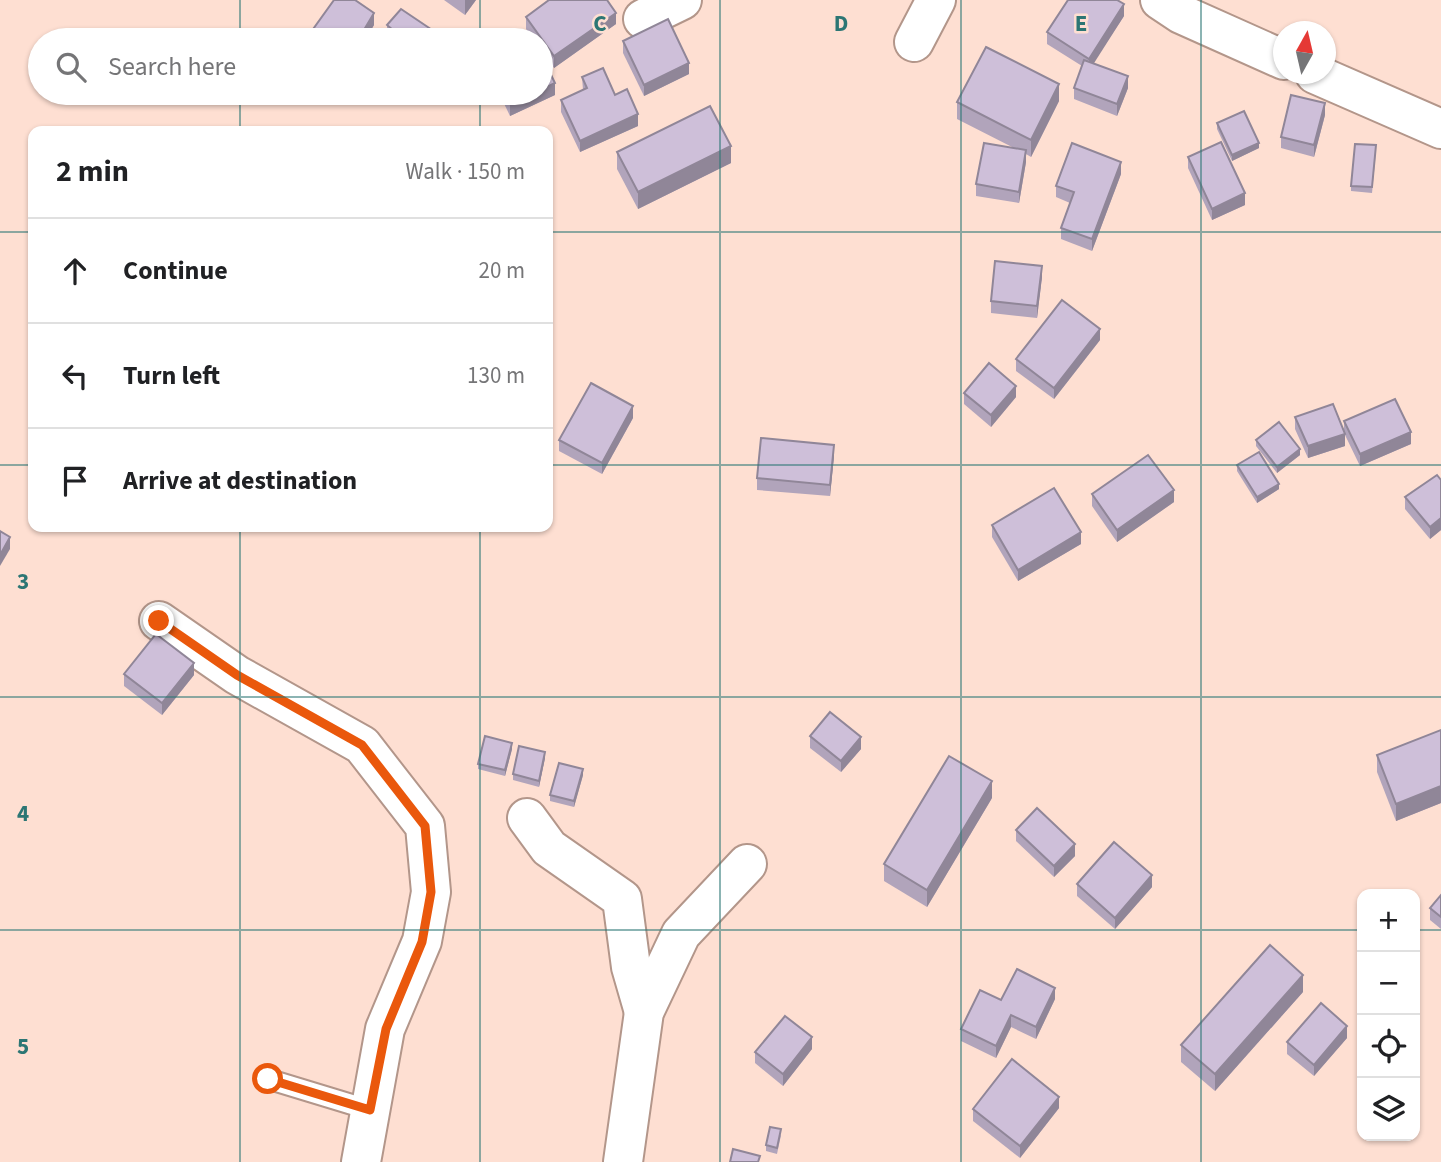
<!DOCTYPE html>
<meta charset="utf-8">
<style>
:root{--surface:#fff;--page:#f6f6f6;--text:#202124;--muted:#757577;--line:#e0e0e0}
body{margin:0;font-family:"Source Sans 3",sans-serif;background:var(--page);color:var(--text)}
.controls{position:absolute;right:21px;bottom:21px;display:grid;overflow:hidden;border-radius:14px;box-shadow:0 2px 5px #0004}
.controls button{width:63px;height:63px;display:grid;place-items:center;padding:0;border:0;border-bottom:2px solid var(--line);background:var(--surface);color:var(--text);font:35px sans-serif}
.compass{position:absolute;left:1273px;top:21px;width:63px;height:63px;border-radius:50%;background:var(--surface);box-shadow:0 2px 5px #0004;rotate:8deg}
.stop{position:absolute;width:21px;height:21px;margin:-16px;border:5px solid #ea580c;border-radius:50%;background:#fff}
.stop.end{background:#ea580c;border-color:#fff;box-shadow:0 2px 7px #0008}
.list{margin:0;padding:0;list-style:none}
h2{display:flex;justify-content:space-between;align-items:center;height:91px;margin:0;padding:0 28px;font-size:30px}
h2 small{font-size:23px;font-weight:400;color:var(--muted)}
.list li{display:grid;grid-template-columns:46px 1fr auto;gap:21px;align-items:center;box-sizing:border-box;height:105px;padding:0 28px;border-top:2px solid var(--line)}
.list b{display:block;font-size:26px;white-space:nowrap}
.list em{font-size:23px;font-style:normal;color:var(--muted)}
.icon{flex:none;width:38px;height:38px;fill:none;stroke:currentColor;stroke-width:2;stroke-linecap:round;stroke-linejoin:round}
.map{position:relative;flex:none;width:1441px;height:1162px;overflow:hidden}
.search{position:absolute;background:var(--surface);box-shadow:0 2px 5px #0004;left:28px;top:28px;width:525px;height:77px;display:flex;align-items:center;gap:18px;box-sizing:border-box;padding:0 24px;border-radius:38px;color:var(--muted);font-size:26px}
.panel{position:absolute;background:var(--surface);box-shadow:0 2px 5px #0004;left:28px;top:126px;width:525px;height:406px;border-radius:14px}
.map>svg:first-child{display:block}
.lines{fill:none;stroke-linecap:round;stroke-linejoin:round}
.service-casing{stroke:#b3968a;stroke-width:23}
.minor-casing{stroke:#b3968a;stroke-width:42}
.secondary-casing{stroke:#b3968a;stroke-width:42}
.service{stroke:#fff;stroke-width:19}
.minor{stroke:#fff;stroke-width:38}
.secondary{stroke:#fff;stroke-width:38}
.wall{fill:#b1a4bb}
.shaded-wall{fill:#908698}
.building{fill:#cebfd9;stroke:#908698;stroke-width:2}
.route{stroke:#ea580c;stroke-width:9}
.grid{fill:none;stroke:#2c7674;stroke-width:2;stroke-opacity:0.55}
.grid-label{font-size:23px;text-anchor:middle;font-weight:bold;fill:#2c7674;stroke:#fedfd2;stroke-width:5;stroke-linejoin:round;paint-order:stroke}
</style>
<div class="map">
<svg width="1441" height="1162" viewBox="0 0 1441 1162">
<rect width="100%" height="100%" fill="#fedfd2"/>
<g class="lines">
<g class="service-casing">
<path id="service" d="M268 1079 370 1110"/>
</g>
<g class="minor-casing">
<g id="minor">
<path d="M643 19 682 0"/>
<path d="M914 42 936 0"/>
<path d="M159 621 237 675 362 745 425 826 431 892 422 941 385 1029 361 1162"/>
<path d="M527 818 549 848 622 899 631 967 644 1012"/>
<path d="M623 1162 644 1012 681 934 747 864"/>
</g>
</g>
<g class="secondary-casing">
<g id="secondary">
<path d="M1160 0 1181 14 1284 60"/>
<path d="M1315 74 1441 129"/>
</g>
</g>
<use href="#service" class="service"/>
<use href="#minor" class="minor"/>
<use href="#secondary" class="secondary"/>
</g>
<g class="wall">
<path d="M444 0H476L465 15Z"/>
<path d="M1124 16 1093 63 1128 88 1117 116 1074 99V88L1082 66 1047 44V32Z"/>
<path d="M526 17 616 24 554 68 541 50V40H534L526 29Z"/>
<path d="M374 25 365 40H311V32Z"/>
<path d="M387 25 447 40 387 37Z"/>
<path d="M623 41 689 74 644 96 623 53Z"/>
<path d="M582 77 615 95 638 126 580 152 561 112V100L583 90Z"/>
<path d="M499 93H541L555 95 510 116Z"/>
<path d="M1059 101 1031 157 1026 154V162L1019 203 976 196V184L1014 148 957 119V102Z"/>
<path d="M1325 115 1314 157 1281 148V137Z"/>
<path d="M1217 123 1259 148 1232 161 1217 129Z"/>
<path d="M1376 151 1372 193 1351 191V186Z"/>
<path d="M617 152 731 163 638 209 617 169Z"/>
<path d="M1188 157 1245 205 1212 220 1188 168Z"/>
<path d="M1121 174 1092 251 1061 239V228L1070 203 1056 197V186Z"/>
<path d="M1042 277 1037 318 991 313V301Z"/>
<path d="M1100 340 1054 399 1016 371V359Z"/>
<path d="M964 393 1016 397 991 427 964 404Z"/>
<path d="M1295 417 1344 431V421L1411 444 1360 466 1345 435V446L1308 458 1295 429Z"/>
<path d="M633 418 602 474 559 451V440Z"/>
<path d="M1256 440 1300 455 1277 473 1256 446Z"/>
<path d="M834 456 830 496 757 490V478Z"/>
<path d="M1237 465 1279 489 1257 503 1237 471Z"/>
<path d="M1441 480V530L1430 539 1405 509V497Z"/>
<path d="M1092 494 1174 502 1117 542 1092 506Z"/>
<path d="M992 525 1081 544 1018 581 992 537Z"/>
<path d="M124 674 194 675 162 715 124 686Z"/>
<path d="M1441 730V803L1396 821 1377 772V755Z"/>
<path d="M810 736 861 749 841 772 810 748Z"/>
<path d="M512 749 505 776 478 769V764Z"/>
<path d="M545 758 539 787 513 780V774Z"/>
<path d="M583 775 574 807 550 801V795Z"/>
<path d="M992 798 927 907 884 881V864Z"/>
<path d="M1016 830 1075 856 1054 877 1016 841Z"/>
<path d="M1077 884 1152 887 1115 929 1077 896Z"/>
<path d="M1441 895V929L1430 920V908Z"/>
<path d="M1303 992 1215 1091 1181 1062V1045Z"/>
<path d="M1055 999 1036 1039 1011 1027 996 1058 961 1041V1029L1001 1000Z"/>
<path d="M1347 1038 1314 1076 1287 1054V1042Z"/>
<path d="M812 1049 783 1086 755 1063V1052Z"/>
<path d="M1059 1108 1020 1158 973 1121V1109Z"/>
<path d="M781 1135 777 1154 766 1151V1145Z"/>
</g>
<g class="shaded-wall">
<path d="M465 0H476L465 15Z"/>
<path d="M1124 4V16L1089 71V59Z"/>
<path d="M374 13V25L365 40H358Z"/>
<path d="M616 13V24L554 68V56Z"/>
<path d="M689 63V74L644 96V85Z"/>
<path d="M1128 76V88L1117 116V104Z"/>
<path d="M555 83V95L510 116V104L535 93H541V90Z"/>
<path d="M1059 84V101L1031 157V140Z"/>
<path d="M1325 103V115L1314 157V145Z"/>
<path d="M638 114V126L580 152V141Z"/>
<path d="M1259 143V148L1232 161V155Z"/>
<path d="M731 146V163L638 209V192Z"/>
<path d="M1026 150V162L1019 203V192Z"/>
<path d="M1121 162V174L1092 251V239Z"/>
<path d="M1245 193V205L1212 220V209Z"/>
<path d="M1042 266V277L1037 318V306Z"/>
<path d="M1100 329V340L1054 399V388Z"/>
<path d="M1016 386V397L991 427V415Z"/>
<path d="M633 406V418L602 474V463Z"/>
<path d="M1411 432V444L1360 466V454Z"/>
<path d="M1345 434V446L1308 458V446Z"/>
<path d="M834 445V456L830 496V485Z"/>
<path d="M1300 449V455L1277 473V467Z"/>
<path d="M1279 484V489L1257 503V497Z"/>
<path d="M1174 490V502L1117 542V530Z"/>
<path d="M1441 518V530L1430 539V527Z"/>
<path d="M1081 532V544L1018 581V570Z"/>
<path d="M10 537V549L0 566V555Z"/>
<path d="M194 663V675L162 715V703Z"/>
<path d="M861 737V749L841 772V761Z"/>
<path d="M512 743V749L505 776V770Z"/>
<path d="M545 752V758L539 787V781Z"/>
<path d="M583 769V775L574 807V801Z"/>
<path d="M992 781V798L927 907V890Z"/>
<path d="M1441 786V803L1396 821V804Z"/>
<path d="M1075 844V856L1054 877V866Z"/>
<path d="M1152 875V887L1115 929V918Z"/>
<path d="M1303 975V992L1215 1091V1074Z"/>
<path d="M1055 988V999L1036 1039V1027Z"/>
<path d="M1011 1015V1027L996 1058V1046Z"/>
<path d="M1347 1026V1038L1314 1076V1065Z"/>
<path d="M812 1037V1049L783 1086V1074Z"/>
<path d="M1059 1097V1108L1020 1158V1146Z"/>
</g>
<g class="building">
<path d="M334 0H355L374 13 358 40H323L311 32Z"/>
<path d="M549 0H607L616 13 554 56 526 17Z"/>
<path d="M1068 0H1117L1124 4 1089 59 1047 32Z"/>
<path d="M401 9 447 40H384L393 30 387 25Z"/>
<path d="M668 19 689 63 644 85 623 41Z"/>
<path d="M986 47 1059 84 1031 140 957 102Z"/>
<path d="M541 54 555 83 541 90Z"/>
<path d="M1084 60 1128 76 1117 104 1074 88Z"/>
<path d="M603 68 615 95 627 89 638 114 580 141 561 100 587 88 582 77Z"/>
<path d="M505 93H535L510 104Z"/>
<path d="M1291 95 1325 103 1314 145 1281 137Z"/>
<path d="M710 106 731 146 638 192 617 152Z"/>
<path d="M1244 111 1259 143 1232 155 1217 123Z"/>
<path d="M1221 142 1245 193 1212 209 1188 157Z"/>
<path d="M984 143 1026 150 1019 192 976 184Z"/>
<path d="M1072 143 1121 162 1092 239 1061 228 1074 192 1056 186Z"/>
<path d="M1355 144 1376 145 1372 187 1351 186Z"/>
<path d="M995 261 1042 266 1037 306 991 301Z"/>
<path d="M1062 300 1100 329 1054 388 1016 359Z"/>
<path d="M989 363 1016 386 991 415 964 393Z"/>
<path d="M591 383 633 406 602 463 559 440Z"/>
<path d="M1395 399 1411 432 1360 454 1344 421Z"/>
<path d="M1333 404 1345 434 1308 446 1295 417Z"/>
<path d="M1279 422 1300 449 1277 467 1256 440Z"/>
<path d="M761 438 834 445 830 485 757 478Z"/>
<path d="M1259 452 1279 484 1257 497 1237 465Z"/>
<path d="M1148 455 1174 490 1117 530 1092 494Z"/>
<path d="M1437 475 1441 480V518L1430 527 1405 497Z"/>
<path d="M1054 488 1081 532 1018 570 992 525Z"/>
<path d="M0 531 10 537 0 555Z"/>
<path d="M156 634 194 663 162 703 124 674Z"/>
<path d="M830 712 861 737 841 761 810 736Z"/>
<path d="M1441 730V786L1396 804 1377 755Z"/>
<path d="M485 736 512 743 505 770 478 764Z"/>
<path d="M519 746 545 752 539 781 513 774Z"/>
<path d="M949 756 992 781 927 890 884 864Z"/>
<path d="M559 763 583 769 574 801 550 795Z"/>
<path d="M1037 808 1075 844 1054 866 1016 830Z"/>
<path d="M1114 842 1152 875 1115 918 1077 884Z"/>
<path d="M1441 895V917L1430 908Z"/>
<path d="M1270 945 1303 975 1215 1074 1181 1045Z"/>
<path d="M1017 969 1055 988 1036 1027 1011 1015 996 1046 961 1029 980 990 1001 1000Z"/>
<path d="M1321 1003 1347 1026 1314 1065 1287 1042Z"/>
<path d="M785 1016 812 1037 783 1074 755 1052Z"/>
<path d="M1012 1059 1059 1097 1020 1146 973 1109Z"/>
<path d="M770 1127 781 1129 777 1148 766 1145Z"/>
<path d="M733 1149 760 1156 758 1162H730Z"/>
</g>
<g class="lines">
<path class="route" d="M159 621 237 675 362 745 425 826 431 892 422 942 386 1029 370 1110 268 1079"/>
</g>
<path class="grid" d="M240 0V40M480 0V40M720 0V1162M961 0V1162M1201 0V1162M240 93V131M480 93V131M0 232H33M548 232H1441M0 465H33M548 465H1441M240 527V1162M480 527V1162M0 697H1441M0 930H1362M1415 930H1441"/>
<g class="grid-label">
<text x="600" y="31">C</text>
<text x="841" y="31">D</text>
<text x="1081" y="31">E</text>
<text x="23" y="589">3</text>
<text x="23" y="821">4</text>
<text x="23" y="1054">5</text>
</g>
</svg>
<div class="controls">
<button>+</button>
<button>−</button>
<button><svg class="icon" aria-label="locate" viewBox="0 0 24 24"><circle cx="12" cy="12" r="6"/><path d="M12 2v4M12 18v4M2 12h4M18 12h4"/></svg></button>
<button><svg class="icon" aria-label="layers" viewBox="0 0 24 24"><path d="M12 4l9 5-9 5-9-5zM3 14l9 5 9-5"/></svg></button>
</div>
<svg class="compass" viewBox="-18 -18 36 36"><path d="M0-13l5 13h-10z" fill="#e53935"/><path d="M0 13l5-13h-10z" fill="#757577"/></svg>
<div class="stop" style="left:268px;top:1079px"></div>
<div class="stop end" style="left:159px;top:621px"></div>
<div class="search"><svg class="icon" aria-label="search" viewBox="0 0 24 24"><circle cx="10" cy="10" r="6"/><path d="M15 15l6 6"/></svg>Search here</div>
<section class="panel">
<h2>2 min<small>Walk · 150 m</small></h2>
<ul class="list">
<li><svg class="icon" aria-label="ahead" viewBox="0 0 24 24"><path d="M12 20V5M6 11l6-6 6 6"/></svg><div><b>Continue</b></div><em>20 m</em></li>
<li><svg class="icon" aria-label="left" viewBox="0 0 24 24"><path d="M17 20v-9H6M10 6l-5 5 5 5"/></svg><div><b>Turn left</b></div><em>130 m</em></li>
<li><svg class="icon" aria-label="arrive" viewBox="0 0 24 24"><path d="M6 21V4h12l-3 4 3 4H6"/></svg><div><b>Arrive at destination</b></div></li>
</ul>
</section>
</div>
